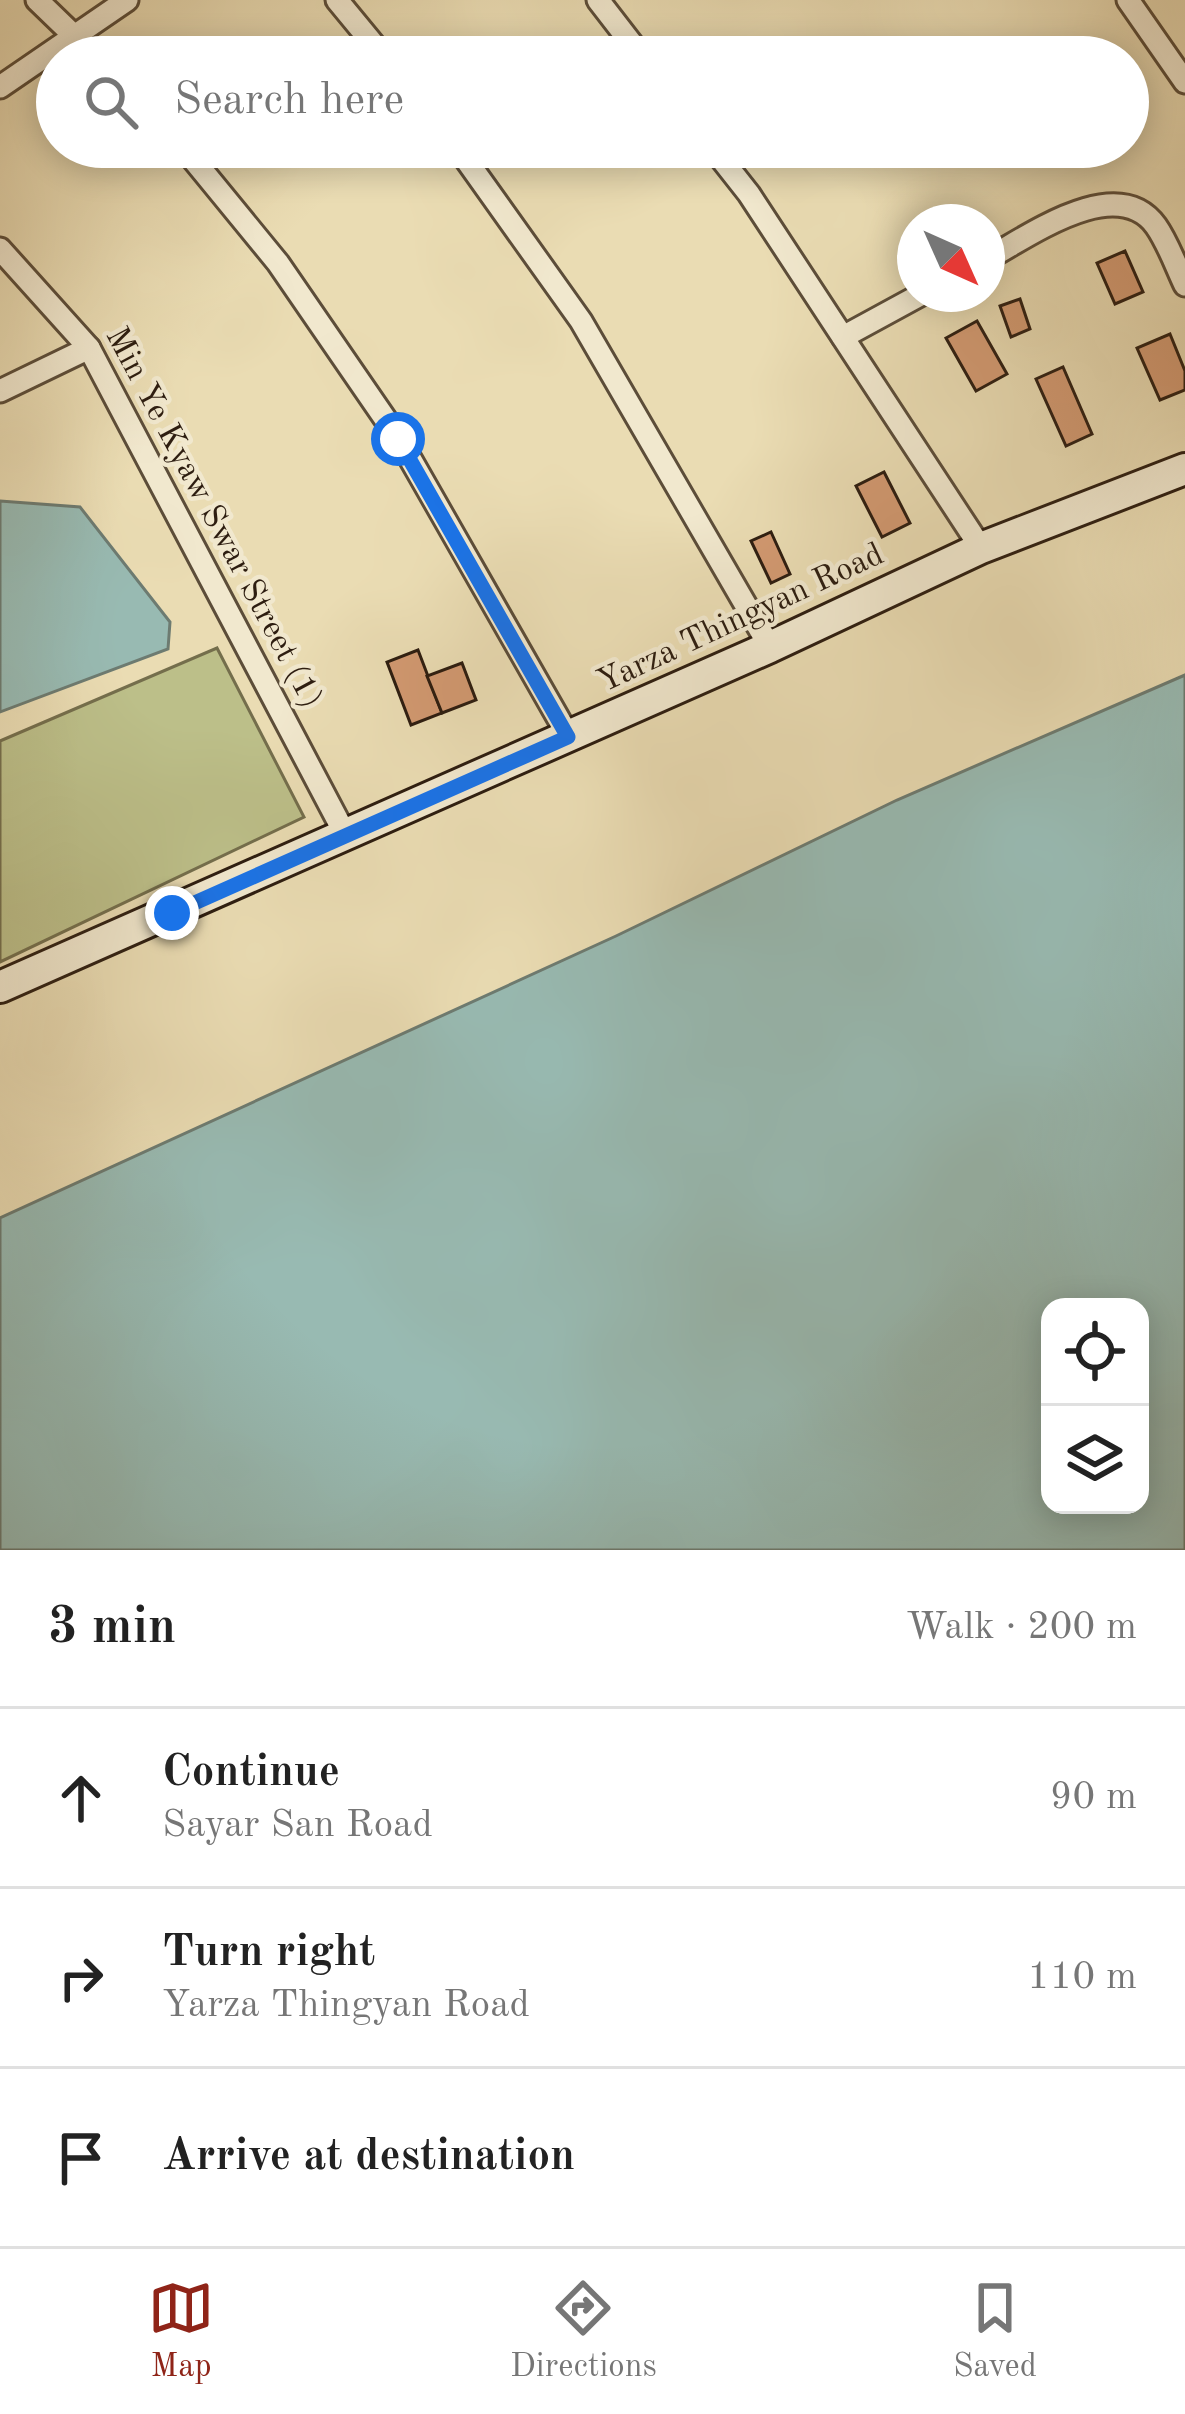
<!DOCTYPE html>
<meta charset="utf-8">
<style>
:root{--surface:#fff;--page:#f2f2f2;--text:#222;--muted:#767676;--line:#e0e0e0;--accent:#8f2418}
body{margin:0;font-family:"Old Standard TT",serif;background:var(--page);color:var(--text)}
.controls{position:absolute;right:36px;bottom:36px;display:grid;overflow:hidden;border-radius:24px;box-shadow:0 6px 30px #0003}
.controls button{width:108px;height:108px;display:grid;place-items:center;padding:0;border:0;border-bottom:3px solid var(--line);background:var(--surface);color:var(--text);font:60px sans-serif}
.compass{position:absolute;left:897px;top:204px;width:108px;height:108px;border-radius:50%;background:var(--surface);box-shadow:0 6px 30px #0003;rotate:135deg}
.stop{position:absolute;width:36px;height:36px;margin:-27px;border:9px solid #1a73e8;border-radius:50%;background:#fff}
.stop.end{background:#1a73e8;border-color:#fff;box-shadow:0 3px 12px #0008}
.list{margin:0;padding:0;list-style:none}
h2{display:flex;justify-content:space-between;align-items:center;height:156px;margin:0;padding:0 48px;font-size:51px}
h2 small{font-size:39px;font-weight:400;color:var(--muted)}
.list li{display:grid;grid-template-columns:78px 1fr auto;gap:36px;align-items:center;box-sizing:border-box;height:180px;padding:0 48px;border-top:3px solid var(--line)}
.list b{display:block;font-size:45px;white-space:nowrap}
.list p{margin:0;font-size:39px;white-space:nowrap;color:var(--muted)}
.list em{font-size:39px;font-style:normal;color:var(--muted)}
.icon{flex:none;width:66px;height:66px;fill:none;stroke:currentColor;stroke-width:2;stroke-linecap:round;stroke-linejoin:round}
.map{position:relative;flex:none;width:1185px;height:1550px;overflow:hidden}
.search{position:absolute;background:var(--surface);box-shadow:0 6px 30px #0003;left:36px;right:36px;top:36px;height:132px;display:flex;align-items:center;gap:30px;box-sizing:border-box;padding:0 42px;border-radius:66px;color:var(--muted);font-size:45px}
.sheet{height:696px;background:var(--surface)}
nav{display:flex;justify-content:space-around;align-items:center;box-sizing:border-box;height:168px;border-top:3px solid var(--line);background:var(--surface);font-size:33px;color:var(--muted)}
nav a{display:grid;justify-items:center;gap:6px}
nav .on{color:var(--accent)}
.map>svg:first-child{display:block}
.green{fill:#bcbf89;stroke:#746e4c;stroke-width:3}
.water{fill:#98bab2;stroke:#6d7b71;stroke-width:3;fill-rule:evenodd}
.building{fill:#d29971;stroke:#2d1d10;stroke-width:3}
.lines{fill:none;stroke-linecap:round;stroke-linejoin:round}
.street-casing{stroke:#5c4d39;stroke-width:27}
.secondary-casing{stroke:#2d1d10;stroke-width:36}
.street{stroke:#f1e8ce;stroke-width:21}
.secondary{stroke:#f1e8ce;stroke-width:30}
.route{stroke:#1a73e8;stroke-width:15}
.labels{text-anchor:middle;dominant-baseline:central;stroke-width:9;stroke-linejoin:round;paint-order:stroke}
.street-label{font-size:33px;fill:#2d1d10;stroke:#f1e8ce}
</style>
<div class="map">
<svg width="1185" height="1550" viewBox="0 0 1185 1550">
<rect width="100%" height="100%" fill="#eadcb3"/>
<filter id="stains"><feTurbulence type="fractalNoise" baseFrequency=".00167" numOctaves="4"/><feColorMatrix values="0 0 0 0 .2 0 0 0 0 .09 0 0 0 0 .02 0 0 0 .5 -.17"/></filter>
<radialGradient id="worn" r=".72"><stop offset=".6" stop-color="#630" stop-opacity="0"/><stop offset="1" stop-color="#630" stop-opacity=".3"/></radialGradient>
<path class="green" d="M217 648 304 817 0 962V741Z"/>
<g class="water">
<path d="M0 501 80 507 170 622 168 649 0 712Z"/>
<path d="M1185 675V1550H0V1218L616 936 897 800ZM1050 1307H1140V1505H1050Z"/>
</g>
<g class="building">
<path d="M1125 251 1143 292 1115 304 1097 263Z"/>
<path d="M1020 299 1030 329 1011 337 1000 306Z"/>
<path d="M977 321 1007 374 976 391 946 338Z"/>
<path d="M1170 334 1185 371V390L1160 400 1137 348Z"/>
<path d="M1063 367 1092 434 1066 446 1036 379Z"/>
<path d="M884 472 910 523 882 537 856 486Z"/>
<path d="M771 532 790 574 771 583 751 541Z"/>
<path d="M418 650 442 713 411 725 387 662Z"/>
<path d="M462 663 476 700 442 713 427 676Z"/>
</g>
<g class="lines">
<g class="street-casing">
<g id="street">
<path d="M37 0 96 57"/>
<path d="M337 0 384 57"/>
<path d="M598 0 642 57"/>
<path d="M1128 0 1185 82"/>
<path d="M0 87 127 0"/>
<path d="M183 147 278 263 399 439 569 737"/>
<path d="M457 147 581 321 770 647"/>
<path d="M712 147 749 194 981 548"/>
<path d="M0 249 89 348 345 834"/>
<path d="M987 259C1029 236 1117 172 1156 226 1168 243 1176 266 1185 285"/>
<path d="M843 337 922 294"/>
<path d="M0 391 89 348"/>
</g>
</g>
<g class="secondary-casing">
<path id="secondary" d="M0 987 770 647 981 548 1185 469"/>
</g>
<use href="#street" class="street"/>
<use href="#secondary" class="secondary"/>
</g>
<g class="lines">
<path class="route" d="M172 913 568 737 398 439"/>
</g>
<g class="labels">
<g class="street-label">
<text transform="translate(213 518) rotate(62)">Min Ye Kyaw Swar Street (1)</text>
<text transform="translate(741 619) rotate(-25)">Yarza Thingyan Road</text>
</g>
</g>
<rect width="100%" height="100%" filter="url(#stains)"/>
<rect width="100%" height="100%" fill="url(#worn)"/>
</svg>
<div class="controls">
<button><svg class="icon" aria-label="locate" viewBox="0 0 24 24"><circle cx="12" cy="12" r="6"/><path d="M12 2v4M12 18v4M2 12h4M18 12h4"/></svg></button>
<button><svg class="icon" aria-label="layers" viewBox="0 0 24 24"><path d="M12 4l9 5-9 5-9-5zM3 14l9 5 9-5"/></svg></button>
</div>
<svg class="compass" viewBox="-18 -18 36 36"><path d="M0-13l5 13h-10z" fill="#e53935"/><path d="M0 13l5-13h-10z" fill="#767676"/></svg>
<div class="stop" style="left:398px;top:439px"></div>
<div class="stop end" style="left:172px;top:913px"></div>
<div class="search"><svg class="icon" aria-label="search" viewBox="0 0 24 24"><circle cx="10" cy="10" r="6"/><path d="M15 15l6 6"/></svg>Search here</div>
</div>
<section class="sheet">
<h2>3 min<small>Walk · 200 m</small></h2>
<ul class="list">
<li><svg class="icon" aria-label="ahead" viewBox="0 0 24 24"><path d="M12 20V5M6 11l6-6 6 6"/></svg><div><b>Continue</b><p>Sayar San Road</p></div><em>90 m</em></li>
<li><svg class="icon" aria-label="right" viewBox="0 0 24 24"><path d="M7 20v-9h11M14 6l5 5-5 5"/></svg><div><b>Turn right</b><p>Yarza Thingyan Road</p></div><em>110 m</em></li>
<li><svg class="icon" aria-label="arrive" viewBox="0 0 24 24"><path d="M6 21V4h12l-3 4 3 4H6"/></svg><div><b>Arrive at destination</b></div></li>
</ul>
</section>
<nav>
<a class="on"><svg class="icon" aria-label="map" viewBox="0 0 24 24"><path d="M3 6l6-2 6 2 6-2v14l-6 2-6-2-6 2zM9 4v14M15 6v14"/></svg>Map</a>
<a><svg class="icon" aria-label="directions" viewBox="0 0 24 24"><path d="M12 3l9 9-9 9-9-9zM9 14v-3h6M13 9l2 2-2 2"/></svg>Directions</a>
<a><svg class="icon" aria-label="saved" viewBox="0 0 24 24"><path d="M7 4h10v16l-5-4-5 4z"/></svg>Saved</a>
</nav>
